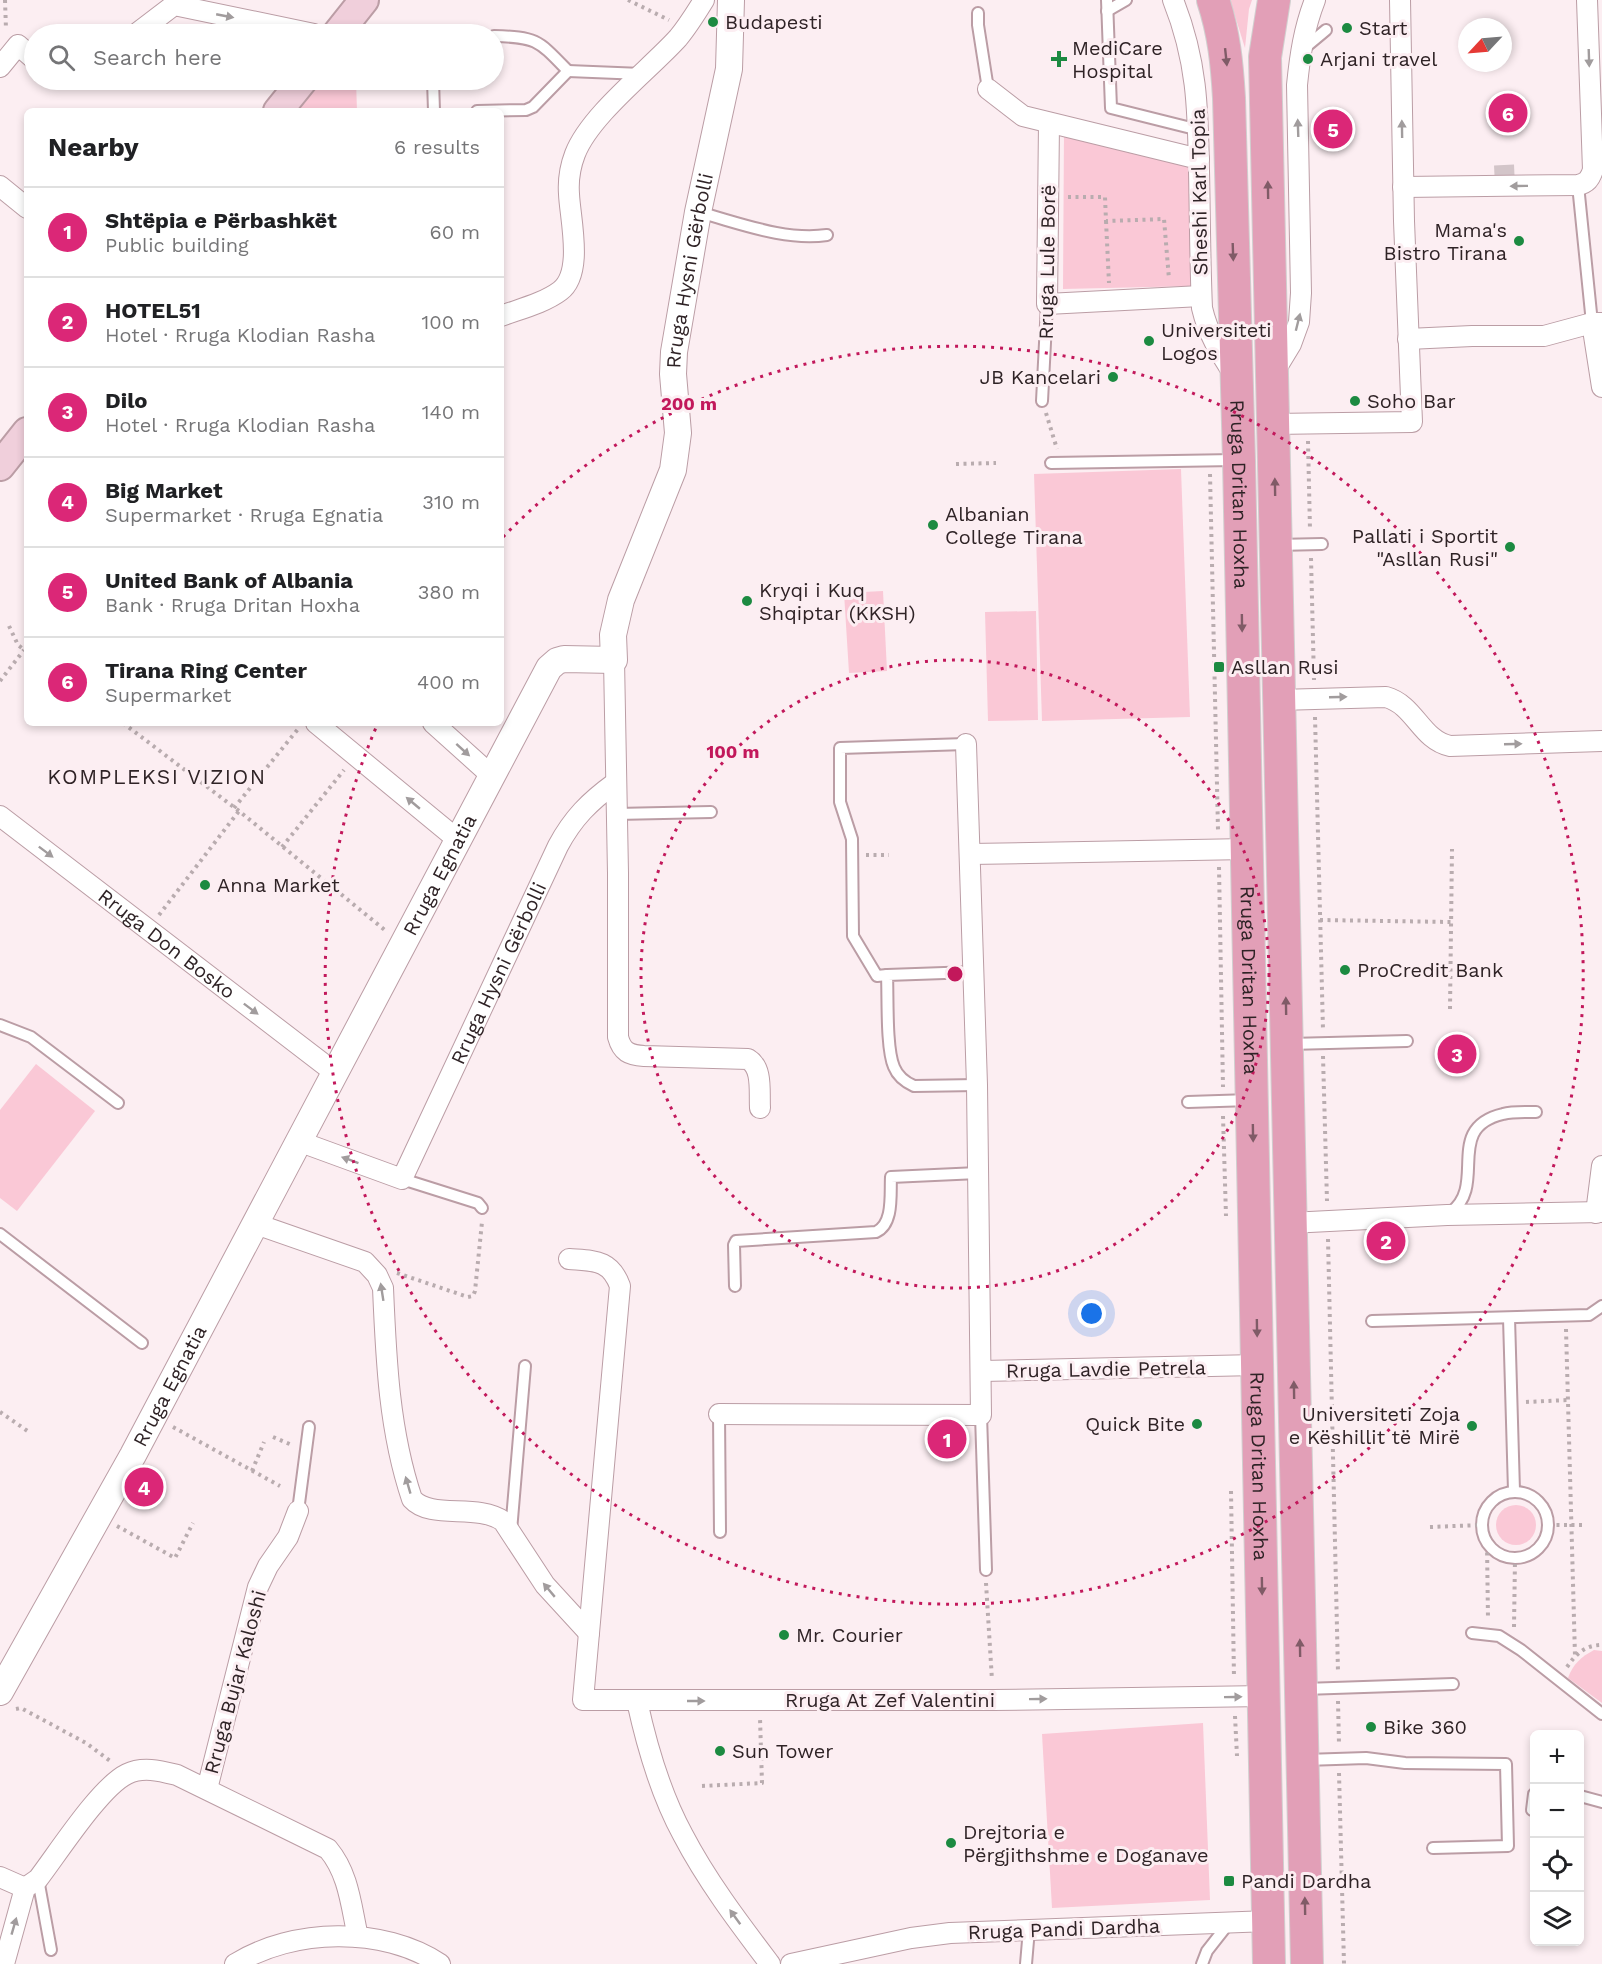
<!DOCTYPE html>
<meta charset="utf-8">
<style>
:root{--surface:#fff;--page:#f6f6f6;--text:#202124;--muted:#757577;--line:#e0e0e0;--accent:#db2777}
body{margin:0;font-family:"Work Sans",sans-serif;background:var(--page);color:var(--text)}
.controls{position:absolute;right:18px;bottom:18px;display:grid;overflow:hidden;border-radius:9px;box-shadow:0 3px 9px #0003}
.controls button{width:54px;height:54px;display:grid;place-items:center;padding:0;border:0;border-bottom:2px solid var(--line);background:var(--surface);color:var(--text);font:30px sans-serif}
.compass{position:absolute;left:1458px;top:18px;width:54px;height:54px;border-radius:50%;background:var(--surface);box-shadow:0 3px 9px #0003;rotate:244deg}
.you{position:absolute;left:1092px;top:1314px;width:21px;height:21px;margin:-15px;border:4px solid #fff;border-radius:50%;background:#1a73e8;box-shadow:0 0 0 9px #1a73e833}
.badge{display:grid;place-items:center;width:39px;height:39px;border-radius:50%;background:var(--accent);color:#fff;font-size:20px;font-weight:700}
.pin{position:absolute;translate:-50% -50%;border:3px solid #fff;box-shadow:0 2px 6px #0006}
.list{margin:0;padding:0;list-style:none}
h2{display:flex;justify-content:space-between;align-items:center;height:78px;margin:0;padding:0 24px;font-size:26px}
h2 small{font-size:20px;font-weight:400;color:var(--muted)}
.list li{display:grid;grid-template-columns:39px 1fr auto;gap:18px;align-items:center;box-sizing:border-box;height:90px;padding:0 24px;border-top:2px solid var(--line)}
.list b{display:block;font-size:22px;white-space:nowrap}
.list p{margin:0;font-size:20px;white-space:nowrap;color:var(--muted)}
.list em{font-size:20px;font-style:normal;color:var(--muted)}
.icon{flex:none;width:33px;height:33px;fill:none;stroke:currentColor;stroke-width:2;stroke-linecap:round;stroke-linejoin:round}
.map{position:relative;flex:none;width:1602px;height:1964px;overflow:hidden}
.search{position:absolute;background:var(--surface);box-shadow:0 3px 9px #0003;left:24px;top:24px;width:480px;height:66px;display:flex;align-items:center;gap:15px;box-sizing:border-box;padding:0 21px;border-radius:33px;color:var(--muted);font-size:22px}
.panel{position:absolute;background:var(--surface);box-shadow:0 3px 9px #0003;left:24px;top:108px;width:480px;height:618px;border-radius:9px}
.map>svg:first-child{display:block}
.green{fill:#fac8d6}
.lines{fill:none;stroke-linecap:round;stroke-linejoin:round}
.minor-tunnel{stroke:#d3c5c9;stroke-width:20;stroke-dasharray:20 10;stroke-linecap:butt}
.service-casing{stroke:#bb9da5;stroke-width:14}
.minor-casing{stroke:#bb9da5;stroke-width:22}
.tertiary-casing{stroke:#bb9da5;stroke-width:28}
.secondary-casing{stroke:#bb9da5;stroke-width:32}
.primary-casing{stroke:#d1cfcf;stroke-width:34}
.path{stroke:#b9acaf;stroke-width:4;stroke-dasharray:3 4.5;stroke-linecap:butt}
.service{stroke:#fff;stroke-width:10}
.minor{stroke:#fff;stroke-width:20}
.tertiary{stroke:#fff;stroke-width:26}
.secondary{stroke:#f0cfdb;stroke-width:28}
.primary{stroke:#e29fb7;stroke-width:32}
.oneway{fill:#a19c9d}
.oneway2{fill:#805b67}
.ring{fill:none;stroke:#c2185b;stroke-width:3;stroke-dasharray:3 6}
.poi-dot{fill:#1c8a41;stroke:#fceef2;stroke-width:2}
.labels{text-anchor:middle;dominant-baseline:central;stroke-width:6;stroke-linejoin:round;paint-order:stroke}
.poi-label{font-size:20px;fill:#2f2326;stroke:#fceef2;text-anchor:start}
.street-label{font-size:20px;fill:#2f2326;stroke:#fceef2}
.neighbourhood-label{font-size:21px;letter-spacing:1.5px;fill:#2f2326;stroke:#fceef2}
.centre{fill:#c2185b;stroke:#fceef2;stroke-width:3}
.ring-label{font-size:18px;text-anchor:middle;font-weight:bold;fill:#c2185b;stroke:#fceef2;stroke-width:6;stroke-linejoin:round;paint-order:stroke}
</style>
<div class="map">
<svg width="1602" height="1964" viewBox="0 0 1602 1964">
<rect width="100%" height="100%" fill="#fceef2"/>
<g class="green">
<path d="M1230 0H1252L1249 9 1245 48Z"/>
<path d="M323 80H356L357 111H298Z"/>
<path d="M1064 130 1190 164 1194 286 1063 289Z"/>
<path d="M1181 469 1190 717 1042 721 1034 474Z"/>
<path d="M883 591 887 671 849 673 844 593Z"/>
<path d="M1036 611 1038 720 988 721 985 612Z"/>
<path d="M36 1064 95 1111 17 1211 0 1198V1110Z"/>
<circle cx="1516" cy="1525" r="20"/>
<path d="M1594 1650 1602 1651V1703L1568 1678C1573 1664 1581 1657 1594 1650Z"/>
<path d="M1203 1723 1210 1900 1052 1908 1042 1734Z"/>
</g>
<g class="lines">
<path class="minor-tunnel" d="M1504 165 1505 186"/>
<g class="service-casing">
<g id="service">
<path d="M1107 0 1111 108 1199 130"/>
<path d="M1107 11 1126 0"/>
<path d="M978 13V25L988 89"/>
<path d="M1302 50 1326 30"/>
<path d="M568 71 642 74"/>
<path d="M433 80 434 111"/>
<path d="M477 111 526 110 533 107 568 71C538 40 537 37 494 36"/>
<path d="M1578 185 1592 323"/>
<path d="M698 212C740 223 784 241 827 235"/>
<path d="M1042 401 1047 304"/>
<path d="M1051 463 1235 460"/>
<path d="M1277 545 1322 544"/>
<path d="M616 814 711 812"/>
<path d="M973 972 887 975C888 997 886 1049 894 1067 898 1077 905 1082 914 1086L977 1085"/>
<path d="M887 975 877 976 853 936 852 839 840 802V748L966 744"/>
<path d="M0 1025 31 1037 118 1103"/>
<path d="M1290 1044 1407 1041"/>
<path d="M1188 1102 1250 1100"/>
<path d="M402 1179 478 1203 482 1208"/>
<path d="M1451 1212C1488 1184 1443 1128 1503 1114 1513 1111 1525 1112 1536 1112"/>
<path d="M0 1234 142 1343"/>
<path d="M735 1286 734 1245 736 1241 876 1232C894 1224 890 1194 891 1177L978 1173"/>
<path d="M1509 1318 1514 1491"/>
<path d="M1372 1321 1589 1315 1602 1306"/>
<path d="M719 1414 720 1532"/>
<path d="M981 1415 986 1570"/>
<circle cx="1515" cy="1525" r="33"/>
<path d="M298 1511 309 1427"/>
<path d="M511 1531 525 1366"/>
<path d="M1472 1633 1499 1636 1521 1650 1602 1714"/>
<path d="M1304 1689 1453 1684"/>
<path d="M1305 1760 1366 1758 1405 1763 1506 1764 1508 1846 1433 1848"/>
<path d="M1580 1796 1602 1802"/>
<path d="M1532 1810 1534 1794"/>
<path d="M38 1879 51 1950"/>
<path d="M1026 1964 1029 1929"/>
<path d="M1202 1964 1207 1951 1229 1923"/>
</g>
</g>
<g class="minor-casing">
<g id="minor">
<path d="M1173 0C1197 60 1198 108 1199 171 1200 217 1200 263 1202 308 1208 334 1220 353 1235 376"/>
<path d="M136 34 174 5 314 34"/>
<path d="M0 67 18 45 34 59"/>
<path d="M988 89 1023 116 1199 159"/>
<path d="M1049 123 1047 304 1201 296"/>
<path d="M0 186 27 208"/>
<path d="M1403 187 1578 185C1587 183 1590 179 1593 170L1587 0"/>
<path d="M501 316C520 309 544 303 560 291 584 273 570 219 569 194 568 180 570 167 575 154 590 115 649 70 678 38 688 26 696 13 704 0"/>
<path d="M1592 323 1602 387"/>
<path d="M1408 339 1472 336H1544L1592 323H1602"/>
<path d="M1274 372 1291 344 1299 322 1301 293 1297 85C1300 55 1304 28 1315 0"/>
<path d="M1273 424 1412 422 1404 221 1400 0"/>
<path d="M614 660 618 873V1037C622 1052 629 1055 644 1056L748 1059C763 1068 759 1091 760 1108"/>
<path d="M1279 700 1386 697C1415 705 1421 740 1450 746L1602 741"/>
<path d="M316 723 458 840"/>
<path d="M433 723 493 777"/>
<path id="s1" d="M0 816 334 1072"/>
<path d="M970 854 1247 849"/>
<path id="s2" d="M298 1141 402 1179 558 846C573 818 589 802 615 783"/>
<path d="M1596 1213 1602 1166"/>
<path d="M1290 1223 1447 1215 1602 1212"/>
<path d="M256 1224 365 1262 377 1275 383 1288C386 1359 389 1431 412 1499 431 1520 477 1503 503 1521L545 1585 589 1633"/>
<path d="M569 1259C594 1261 610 1259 620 1286L583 1700H993L1265 1696"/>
<path d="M982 1371 1257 1365"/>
<path d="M719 1414 981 1415 977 1085 966 744"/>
<path d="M637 1701C647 1747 660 1793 683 1835 707 1881 739 1923 770 1964"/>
<path d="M207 1789 258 1587 268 1566 288 1537 298 1511"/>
<path d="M0 1877 25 1888"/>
<path d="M4 1964 25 1888 38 1879C58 1853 100 1787 127 1774 143 1766 161 1771 177 1775L328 1849C349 1874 351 1906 358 1937"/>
<path d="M235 1964C293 1928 383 1926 440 1964"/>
<path d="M791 1964 911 1938 950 1933 1269 1921"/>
</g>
</g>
<g class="tertiary-casing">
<g id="tertiary">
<path id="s3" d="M0 1692 133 1455 549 668 557 661 564 659 614 660 613 635 621 600 673 470 678 433 673 374 674 352 698 212 729 69 731 0"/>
</g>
</g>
<g class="secondary-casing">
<g id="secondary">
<path d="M337 34 364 0"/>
<path d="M278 111 303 80"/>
<path d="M0 466 27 432"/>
</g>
</g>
<g class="primary-casing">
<g id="primary">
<path id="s4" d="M1213 0C1224 33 1227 64 1229 98L1239 460 1269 1964"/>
<path d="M1274 0 1265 57 1307 1964"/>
</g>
</g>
<g class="path">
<path d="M5 0 6 29"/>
<path d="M628 0 669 20"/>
<path d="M1068 197H1105L1106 221 1164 219 1169 279"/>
<path d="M1106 221 1109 283"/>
<path d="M1046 413 1057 449"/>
<path d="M1308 441 1310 530"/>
<path d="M956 464 996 463"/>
<path d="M1210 474 1218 830"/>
<path d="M1311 558 1314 680"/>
<path d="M9 626 18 645 27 652"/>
<path d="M0 681 24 650"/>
<path d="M1315 717 1323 1030"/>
<path d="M123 723 239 811 386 931"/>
<path d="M234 808 298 729"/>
<path d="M282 847 344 770"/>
<path d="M866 855H889"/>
<path d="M1219 867 1223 1087"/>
<path d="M159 915 239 811"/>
<path d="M1320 920 1451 922"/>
<path d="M1450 1009 1452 849"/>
<path d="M1323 1056 1327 1201"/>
<path d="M1223 1116 1226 1216"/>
<path d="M1328 1239 1338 1672"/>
<path d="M397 1273 468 1297 473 1296 475 1291 482 1222"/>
<path d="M1566 1329 1575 1656"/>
<path d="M1526 1402 1567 1400"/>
<path d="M0 1412 29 1432"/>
<path d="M173 1427 280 1486"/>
<path d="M273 1437 292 1445"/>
<path d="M252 1471 264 1442"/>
<path d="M1231 1491 1234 1678"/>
<path d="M1549 1525H1583"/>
<path d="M117 1526 175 1558 193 1523"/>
<path d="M1430 1527 1481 1525"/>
<path d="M1487 1545 1488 1619"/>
<path d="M986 1583 992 1680"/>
<path d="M1514 1627 1515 1559"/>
<path d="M1567 1667C1576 1654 1585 1645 1602 1645"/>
<path d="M1338 1701 1339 1744"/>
<path d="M16 1709 21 1708 86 1743 113 1763"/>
<path d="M1235 1716 1237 1756"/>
<path d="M1339 1773 1344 1964"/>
<path d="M702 1786 762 1783 760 1718"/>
</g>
<use href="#service" class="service"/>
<use href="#minor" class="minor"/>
<use href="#tertiary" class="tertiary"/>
<use href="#secondary" class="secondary"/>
<use href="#primary" class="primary"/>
</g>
<defs><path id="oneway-solid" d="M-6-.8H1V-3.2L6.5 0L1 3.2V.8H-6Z" transform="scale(1.5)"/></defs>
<g class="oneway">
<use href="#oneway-solid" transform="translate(225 16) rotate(11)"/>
<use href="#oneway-solid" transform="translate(1589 58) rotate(88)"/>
<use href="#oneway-solid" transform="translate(1298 128) rotate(-92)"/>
<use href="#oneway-solid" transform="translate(1402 129) rotate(-91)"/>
<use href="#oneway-solid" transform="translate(1519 186) rotate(179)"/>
<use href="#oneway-solid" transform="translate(1298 322) rotate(-76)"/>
<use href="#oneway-solid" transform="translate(1338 697) rotate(-2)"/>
<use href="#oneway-solid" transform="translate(1513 744) rotate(-2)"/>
<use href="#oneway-solid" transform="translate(463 750) rotate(42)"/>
<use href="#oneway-solid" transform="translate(413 803) rotate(-140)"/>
<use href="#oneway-solid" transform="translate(46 852) rotate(37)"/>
<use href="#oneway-solid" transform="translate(251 1009) rotate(37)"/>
<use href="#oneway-solid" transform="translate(350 1160) rotate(-160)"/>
<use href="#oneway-solid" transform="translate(382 1292) rotate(-99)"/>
<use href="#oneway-solid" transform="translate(408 1485) rotate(-106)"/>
<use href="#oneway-solid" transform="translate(549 1590) rotate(-130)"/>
<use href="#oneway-solid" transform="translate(1233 1697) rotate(-1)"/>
<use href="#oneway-solid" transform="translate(1038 1699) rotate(-1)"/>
<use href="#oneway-solid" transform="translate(696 1701)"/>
<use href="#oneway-solid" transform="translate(735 1917) rotate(-126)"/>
<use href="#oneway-solid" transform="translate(14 1926) rotate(-74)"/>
</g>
<g class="oneway2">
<use href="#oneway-solid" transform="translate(1226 57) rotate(84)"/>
<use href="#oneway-solid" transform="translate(1268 190) rotate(-91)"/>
<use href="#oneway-solid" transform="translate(1233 252) rotate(88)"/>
<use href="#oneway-solid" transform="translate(1275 487) rotate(-91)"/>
<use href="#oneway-solid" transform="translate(1242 623) rotate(89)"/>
<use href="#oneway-solid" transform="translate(1286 1006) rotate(-91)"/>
<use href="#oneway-solid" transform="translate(1253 1133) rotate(89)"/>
<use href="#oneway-solid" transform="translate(1257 1328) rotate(89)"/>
<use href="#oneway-solid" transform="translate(1294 1390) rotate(-91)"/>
<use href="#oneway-solid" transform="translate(1262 1586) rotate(89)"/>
<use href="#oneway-solid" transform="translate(1300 1648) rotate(-91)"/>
<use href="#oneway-solid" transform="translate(1305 1906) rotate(-91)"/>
</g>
<g class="ring">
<circle cx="955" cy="974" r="314"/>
<path d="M503 537A629 629 0 1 1 378 723"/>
</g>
<g class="poi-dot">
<circle cx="713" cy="22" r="6"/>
<circle cx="1347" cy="28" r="6"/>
<path d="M1056 50h6v6h6v6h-6v6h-6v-6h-6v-6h6z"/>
<circle cx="1308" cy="59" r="6"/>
<circle cx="1519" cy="241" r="6"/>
<circle cx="1149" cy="341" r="6"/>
<circle cx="1113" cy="377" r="6"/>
<circle cx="1355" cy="401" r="6"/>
<circle cx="933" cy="525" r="6"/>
<circle cx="1510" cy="547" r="6"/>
<circle cx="747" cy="601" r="6"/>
<rect x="1213" y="661" width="12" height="12" rx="3"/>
<circle cx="205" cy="885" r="6"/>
<circle cx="1345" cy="970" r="6"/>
<circle cx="1197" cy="1424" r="6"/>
<circle cx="1472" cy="1426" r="6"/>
<circle cx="784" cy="1635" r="6"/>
<circle cx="1371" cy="1727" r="6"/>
<circle cx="720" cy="1751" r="6"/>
<circle cx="951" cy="1843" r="6"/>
<rect x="1223" y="1875" width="12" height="12" rx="3"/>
</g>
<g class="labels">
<g class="poi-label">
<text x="725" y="22">Budapesti</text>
<text x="1359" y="28">Start</text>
<text x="1072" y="48">MediCare<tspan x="1072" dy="23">Hospital</tspan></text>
<text x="1320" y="59">Arjani travel</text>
<text x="1507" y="230" text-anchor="end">Mama's<tspan x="1507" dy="23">Bistro Tirana</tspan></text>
<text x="1161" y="330">Universiteti<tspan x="1161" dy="23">Logos</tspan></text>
<text x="1101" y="377" text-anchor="end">JB Kancelari</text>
<text x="1367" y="401">Soho Bar</text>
<text x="945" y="514">Albanian<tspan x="945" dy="23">College Tirana</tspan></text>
<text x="1498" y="536" text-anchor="end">Pallati i Sportit<tspan x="1498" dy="23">"Asllan Rusi"</tspan></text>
<text x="759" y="590">Kryqi i Kuq<tspan x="759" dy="23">Shqiptar (KKSH)</tspan></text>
<text x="1231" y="667">Asllan Rusi</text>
<text x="217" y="885">Anna Market</text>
<text x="1357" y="970">ProCredit Bank</text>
<text x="1460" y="1414" text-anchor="end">Universiteti Zoja<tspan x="1460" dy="23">e Këshillit të Mirë</tspan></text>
<text x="1185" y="1424" text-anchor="end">Quick Bite</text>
<text x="796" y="1635">Mr. Courier</text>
<text x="1383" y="1727">Bike 360</text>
<text x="732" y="1751">Sun Tower</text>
<text x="963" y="1832">Drejtoria e<tspan x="963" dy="23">Përgjithshme e Doganave</tspan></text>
<text x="1241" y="1881">Pandi Dardha</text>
</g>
<g class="street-label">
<text transform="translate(1199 192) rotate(-91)">Sheshi Karl Topia</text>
<text transform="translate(1047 262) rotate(-89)">Rruga Lule Borë</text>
<text stroke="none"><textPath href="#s3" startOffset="1632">Rruga Hysni Gërbolli</textPath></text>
<text stroke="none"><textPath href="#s4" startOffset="496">Rruga Dritan Hoxha</textPath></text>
<text stroke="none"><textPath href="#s3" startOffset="928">Rruga Egnatia</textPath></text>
<text stroke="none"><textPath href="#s1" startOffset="210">Rruga Don Bosko</textPath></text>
<text stroke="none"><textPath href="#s2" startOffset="338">Rruga Hysni Gërbolli</textPath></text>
<text stroke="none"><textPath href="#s4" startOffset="982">Rruga Dritan Hoxha</textPath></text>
<text transform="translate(1106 1369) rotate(-1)">Rruga Lavdie Petrela</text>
<text stroke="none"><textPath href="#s3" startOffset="350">Rruga Egnatia</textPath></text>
<text stroke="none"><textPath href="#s4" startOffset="1468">Rruga Dritan Hoxha</textPath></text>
<text transform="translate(235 1682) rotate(-75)">Rruga Bujar Kaloshi</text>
<text x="890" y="1700">Rruga At Zef Valentini</text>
<text transform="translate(1064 1929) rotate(-2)">Rruga Pandi Dardha</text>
</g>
<g class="neighbourhood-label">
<text x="157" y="776">KOMPLEKSI VIZION</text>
</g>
</g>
<circle cx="955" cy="974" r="9" class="centre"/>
<g class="ring-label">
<text x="689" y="410">200 m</text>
<text x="733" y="758">100 m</text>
</g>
</svg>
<div class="controls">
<button>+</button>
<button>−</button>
<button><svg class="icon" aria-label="locate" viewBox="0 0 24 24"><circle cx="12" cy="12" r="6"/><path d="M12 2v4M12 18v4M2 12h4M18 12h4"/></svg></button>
<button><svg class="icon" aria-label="layers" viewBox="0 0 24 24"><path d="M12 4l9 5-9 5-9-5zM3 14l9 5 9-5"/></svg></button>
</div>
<svg class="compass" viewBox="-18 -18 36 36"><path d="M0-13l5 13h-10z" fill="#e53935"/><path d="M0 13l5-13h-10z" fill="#757577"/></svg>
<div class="you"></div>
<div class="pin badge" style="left:947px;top:1439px">1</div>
<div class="pin badge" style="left:1386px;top:1241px">2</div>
<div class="pin badge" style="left:1457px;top:1054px">3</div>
<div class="pin badge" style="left:144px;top:1487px">4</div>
<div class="pin badge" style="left:1333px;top:129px">5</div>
<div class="pin badge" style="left:1508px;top:113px">6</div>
<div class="search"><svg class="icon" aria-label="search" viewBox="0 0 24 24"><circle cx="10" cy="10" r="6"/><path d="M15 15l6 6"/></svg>Search here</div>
<section class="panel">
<h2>Nearby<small>6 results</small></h2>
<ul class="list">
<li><span class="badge">1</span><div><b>Shtëpia e Përbashkët</b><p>Public building</p></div><em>60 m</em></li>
<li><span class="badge">2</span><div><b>HOTEL51</b><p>Hotel · Rruga Klodian Rasha</p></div><em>100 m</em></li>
<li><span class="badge">3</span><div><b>Dilo</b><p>Hotel · Rruga Klodian Rasha</p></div><em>140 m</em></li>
<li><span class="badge">4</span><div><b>Big Market</b><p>Supermarket · Rruga Egnatia</p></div><em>310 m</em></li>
<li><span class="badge">5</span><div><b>United Bank of Albania</b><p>Bank · Rruga Dritan Hoxha</p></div><em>380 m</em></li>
<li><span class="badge">6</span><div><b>Tirana Ring Center</b><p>Supermarket</p></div><em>400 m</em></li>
</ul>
</section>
</div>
